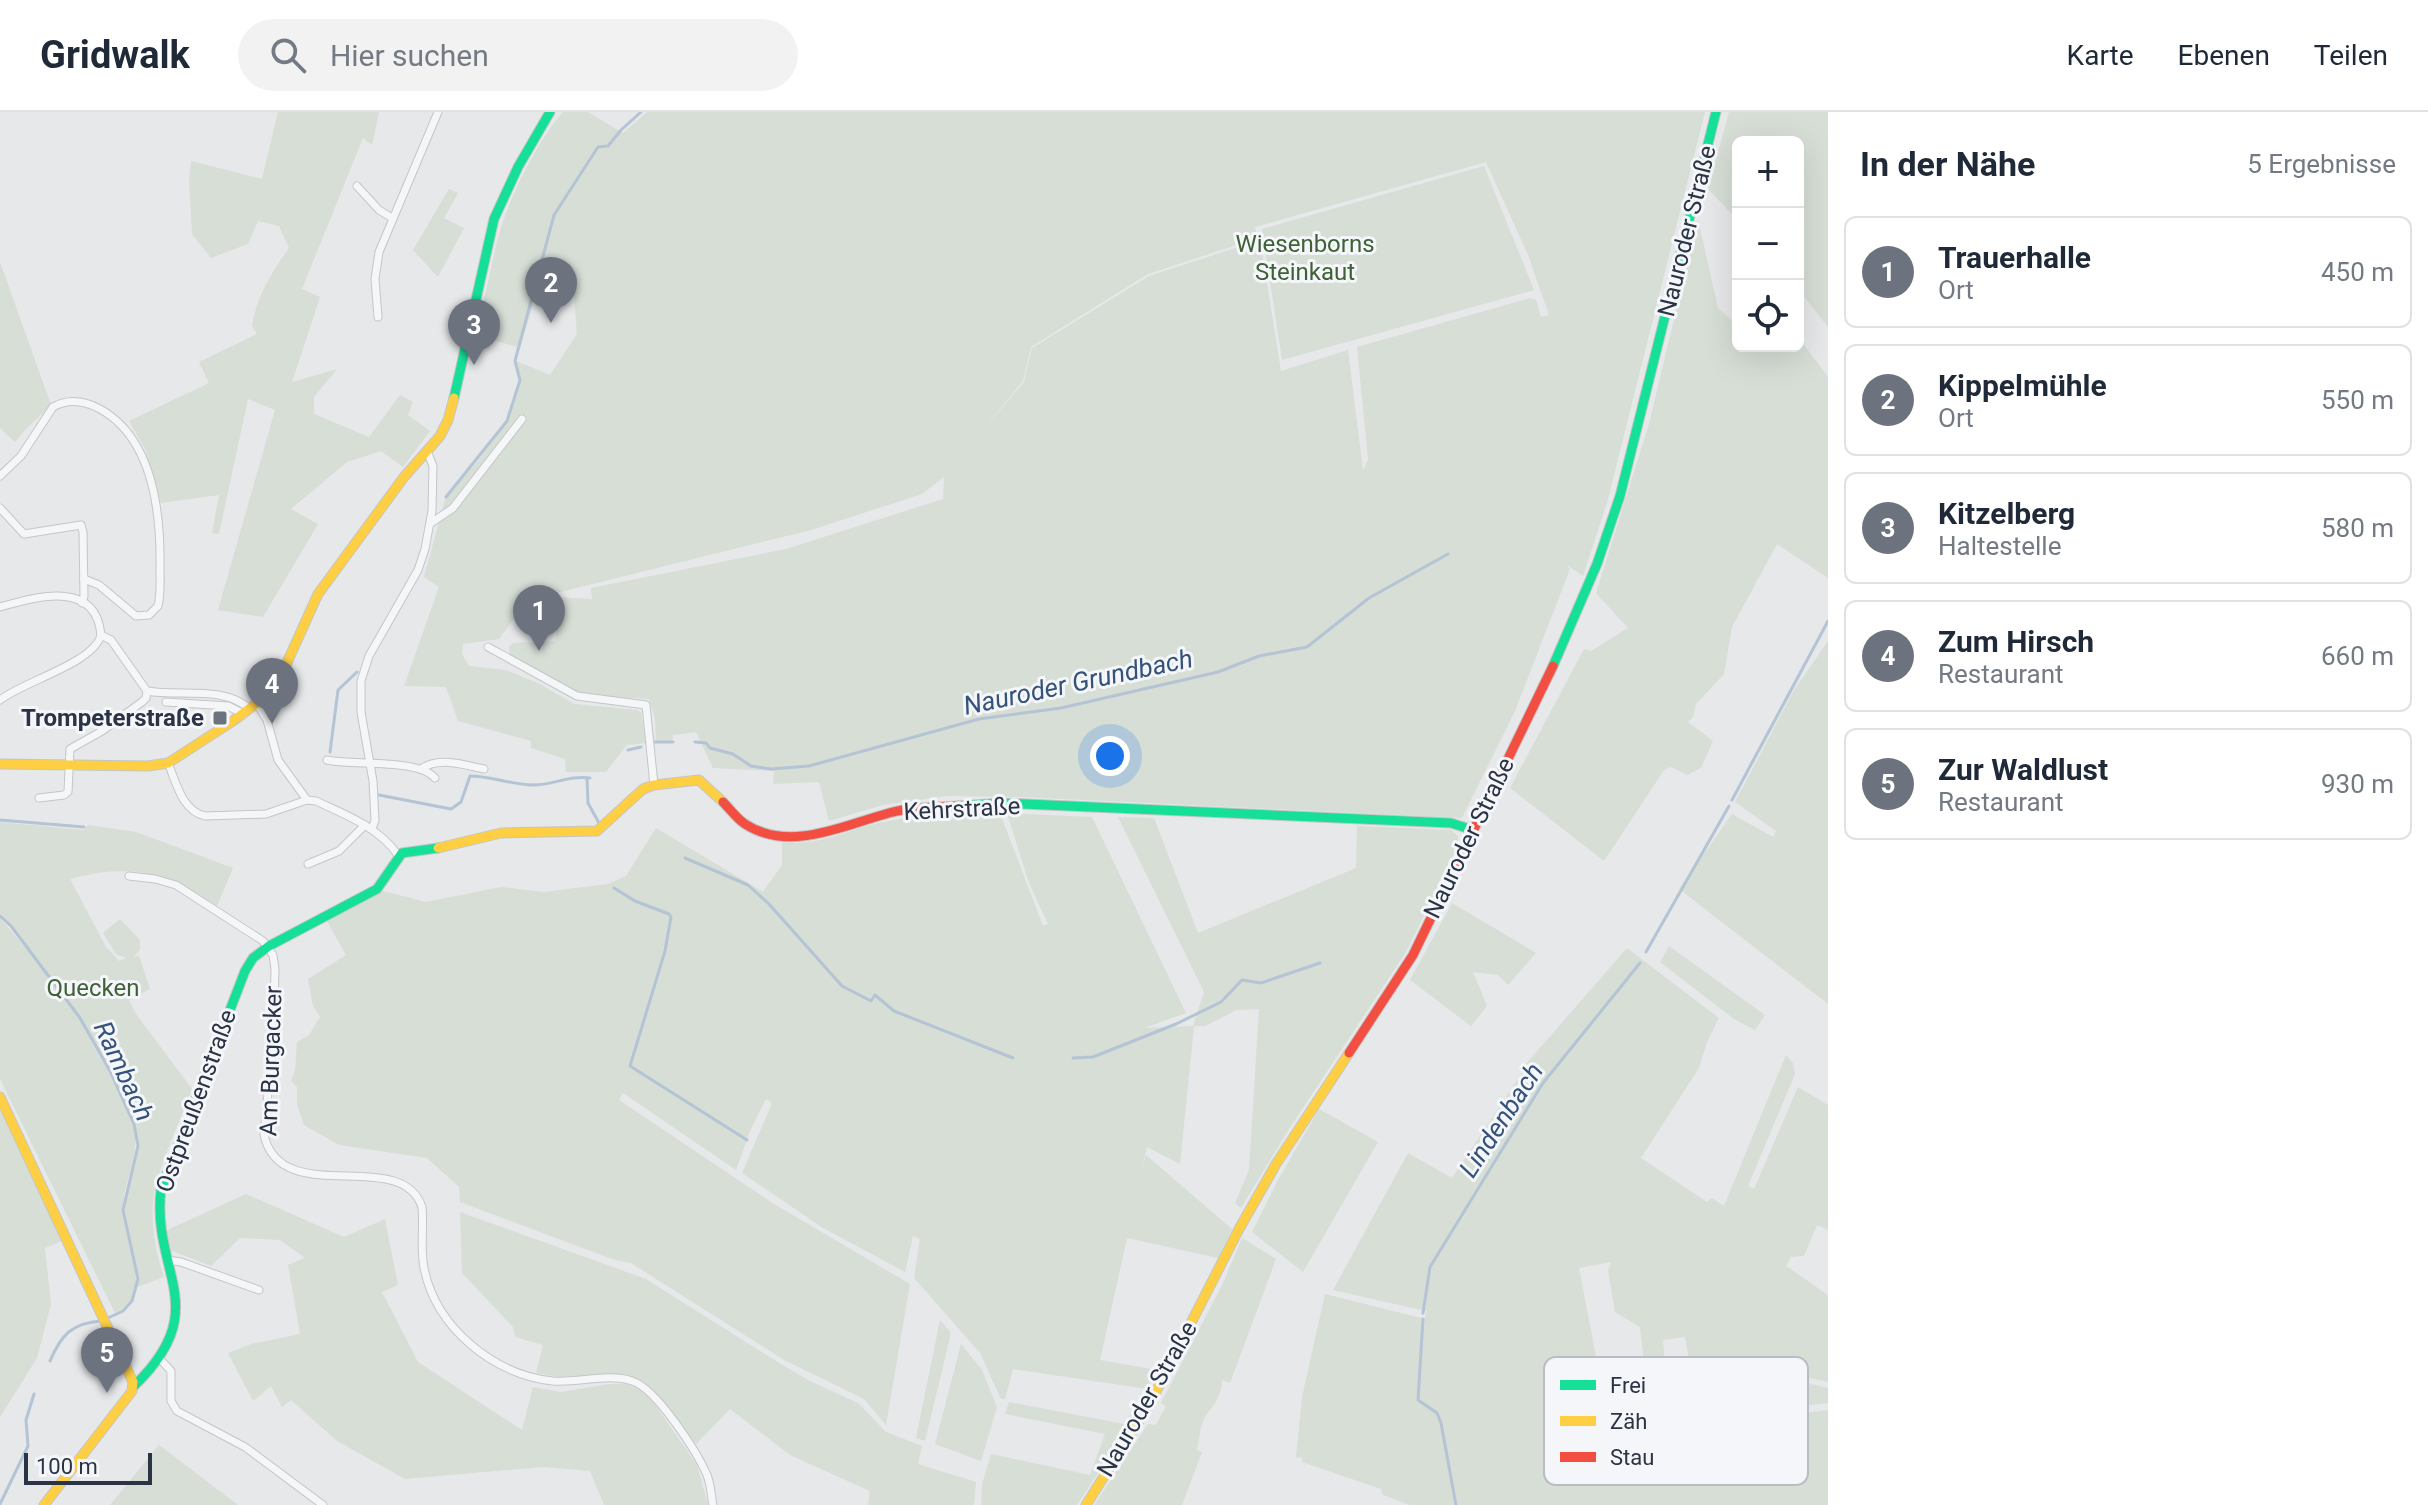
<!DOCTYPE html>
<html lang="de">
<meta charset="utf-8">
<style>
:root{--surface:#fff;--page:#f2f2f3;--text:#1f2937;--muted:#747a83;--line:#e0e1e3;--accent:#6c737f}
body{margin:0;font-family:Roboto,sans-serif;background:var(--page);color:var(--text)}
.controls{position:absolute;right:24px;top:24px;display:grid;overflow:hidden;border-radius:12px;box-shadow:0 8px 32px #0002}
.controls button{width:72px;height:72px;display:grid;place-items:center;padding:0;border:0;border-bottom:2px solid var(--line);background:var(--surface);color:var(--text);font:40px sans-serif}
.scale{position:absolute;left:24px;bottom:20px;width:128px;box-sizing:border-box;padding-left:8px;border:4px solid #2b3445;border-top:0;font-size:22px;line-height:28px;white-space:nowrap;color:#2b3445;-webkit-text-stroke:6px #f4f6f9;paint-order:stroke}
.you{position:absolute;left:1110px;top:644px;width:28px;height:28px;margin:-20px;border:6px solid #fff;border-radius:50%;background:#1a73e8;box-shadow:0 0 0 12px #1a73e833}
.badge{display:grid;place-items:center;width:52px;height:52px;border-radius:50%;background:var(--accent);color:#fff;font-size:26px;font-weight:700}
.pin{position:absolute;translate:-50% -66px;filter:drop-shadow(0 2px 4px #0008)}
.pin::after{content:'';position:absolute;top:42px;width:28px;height:24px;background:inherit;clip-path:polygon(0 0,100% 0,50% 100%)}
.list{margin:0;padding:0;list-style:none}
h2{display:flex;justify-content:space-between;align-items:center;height:104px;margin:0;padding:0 32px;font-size:34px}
h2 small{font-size:26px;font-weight:400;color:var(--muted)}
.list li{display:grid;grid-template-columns:52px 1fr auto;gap:24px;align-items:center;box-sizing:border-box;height:112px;margin:0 16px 16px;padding:0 16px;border:2px solid var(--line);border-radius:12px}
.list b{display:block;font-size:30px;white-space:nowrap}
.list p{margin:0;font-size:26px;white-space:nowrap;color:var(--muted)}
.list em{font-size:26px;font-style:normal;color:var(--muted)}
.icon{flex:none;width:44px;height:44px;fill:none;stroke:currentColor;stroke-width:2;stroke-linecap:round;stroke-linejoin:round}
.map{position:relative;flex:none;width:1828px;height:1393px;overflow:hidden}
header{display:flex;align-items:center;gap:48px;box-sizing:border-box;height:112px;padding:0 40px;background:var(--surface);border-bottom:2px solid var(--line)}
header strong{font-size:38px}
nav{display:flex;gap:44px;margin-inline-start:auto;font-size:28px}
.search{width:560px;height:72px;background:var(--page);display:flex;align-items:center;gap:20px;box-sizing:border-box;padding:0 28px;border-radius:44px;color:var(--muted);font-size:30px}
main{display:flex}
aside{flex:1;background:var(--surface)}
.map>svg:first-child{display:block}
.green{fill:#d6ded6;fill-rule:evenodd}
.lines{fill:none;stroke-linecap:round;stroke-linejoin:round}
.stream{stroke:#b4c4d5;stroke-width:3}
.street-casing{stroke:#c4c6c8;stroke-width:9}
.fast-casing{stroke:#c4c6c8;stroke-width:11}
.slow-casing{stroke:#c4c6c8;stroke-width:11}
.jam-casing{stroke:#c4c6c8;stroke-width:11}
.street{stroke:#f5f6f7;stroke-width:7}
.fast{stroke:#16e098;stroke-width:9}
.slow{stroke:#ffcf43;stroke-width:9}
.jam{stroke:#f24e42;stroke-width:9}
.poi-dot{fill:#6c737f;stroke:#f4f6f9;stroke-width:3}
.labels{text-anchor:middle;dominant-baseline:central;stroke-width:6;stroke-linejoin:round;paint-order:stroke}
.street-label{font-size:24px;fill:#2b3445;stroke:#f4f6f9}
.park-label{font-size:24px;fill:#3f6138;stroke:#f4f6f9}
.poi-label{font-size:24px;font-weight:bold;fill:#2b3445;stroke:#f4f6f9;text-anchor:end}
.water-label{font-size:26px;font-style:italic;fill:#34527a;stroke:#f4f6f9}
.key{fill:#f4f6f9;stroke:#b8bcc3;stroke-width:2}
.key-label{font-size:22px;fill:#2b3445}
</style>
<header>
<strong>Gridwalk</strong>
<div class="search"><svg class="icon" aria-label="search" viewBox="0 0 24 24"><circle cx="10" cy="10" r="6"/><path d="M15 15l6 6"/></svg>Hier suchen</div>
<nav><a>Karte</a><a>Ebenen</a><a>Teilen</a></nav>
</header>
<main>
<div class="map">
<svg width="1828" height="1393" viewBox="0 0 1828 1393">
<rect width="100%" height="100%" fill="#e6e8ea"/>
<g class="green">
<path d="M278 0H379L372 33 363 26 302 177 320 185 292 270 337 257 314 285V302L369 325 400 283 413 290 408 303 430 319 403 355 381 339 347 350 291 397 318 412 263 505 218 498 275 298 248 287 219 422 212 421 219 383 161 391 145 337 129 309 209 271 199 250 257 222 252 214C257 183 271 162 289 136L279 114 258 109 248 132 211 146 192 122 189 68 191 49 262 67Z"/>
<path d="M563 0H588L623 21 647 0H1705L1607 391 1583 464 1567 453 1570 457 1515 599 1462 706 1022 685 947 684 883 693 829 709 819 670 773 672 774 659 713 656 696 620 673 623 672 629 656 630 655 606 649 587 579 583 510 544 509 535 512 531 556 529V485L592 487 591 476 786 437 943 387 944 365 922 382 811 418 540 485 515 505 499 527 463 532 462 542 469 554 506 558 540 572 574 592 637 598 641 600 646 631 627 633 606 660H566L565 647 531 636V629L458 609 446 575 404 574 439 475 424 465 446 384 478 349 508 309 521 268 516 249 550 263 577 222 573 173 542 163 520 236 474 222C485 189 490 159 498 126 509 86 536 31 563 0ZM1486 50 1528 143 1549 203 1541 205 1536 188 1530 186 1357 235 1368 348 1363 358 1348 238 1281 259 1260 128 1149 164 1032 236 1024 270 980 321 1023 269 1031 235 1148 162 1258 126 1255 115Z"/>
<path d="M1729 0H1828V215L1798 177V108L1805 100 1798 94V30H1738V95L1732 102 1708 77Z"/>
<path d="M1484 54 1534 178 1282 248 1262 117Z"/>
<path d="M449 77 458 81 444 106 464 116 438 165 413 138Z"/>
<path d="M1698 107 1718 196 1734 210 1738 207V234H1798V225L1828 265V466L1777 432 1732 515 1724 562 1696 592 1693 605 1688 610 1713 629 1701 656 1687 663 1671 655 1664 658 1604 749 1510 676 1584 537 1591 539 1628 516 1596 481 1649 312Z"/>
<path d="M0 150 51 293 26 317 15 330 0 316Z"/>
<path d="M1828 529V892L1679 777 1732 702 1773 725 1776 719 1735 690 1794 578Z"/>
<path d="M998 696 1043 814 1048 812 1029 771 1007 701 1092 705 1186 901 1144 916 1193 914 1204 880 1118 705 1154 706 1198 821 1356 756 1357 714 1451 718 1458 724V734L1406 840 1289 1017 1241 1096 1235 1091 1249 1058 1259 897 1237 898 1205 914H1194L1180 1052 1147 1035 1140 1064 1146 1043 1232 1117 1218 1146 1127 1126 1100 1248 1157 1258C1135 1306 1106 1349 1077 1393H981L982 1372 991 1342 1090 1363 1105 1322 1005 1302 1009 1290 1124 1312 1148 1277 1013 1257 1005 1287H1001L980 1241 914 1166 920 1127 913 1124 905 1160 823 1116 742 1061 772 991 766 987 750 1019 736 1058 623 981 619 988 774 1092 910 1172 886 1313 864 1287 784 1248 631 1151 612 1147 460 1090 459 1075 427 1046 339 1033 304 1013 297 992V975L291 969 295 958 297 930 309 923 320 905 313 894 308 867 346 843 327 809 383 779 426 790 501 775 544 780 608 772 626 764 656 716 763 780 782 753V730C822 734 843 719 879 711 919 702 957 699 998 696Z"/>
<path d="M0 710 84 718 88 713 136 720 233 756 217 794C166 760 130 750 70 767L106 835 119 849 127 846 116 842 103 821 120 807 140 828V838L134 844H139L150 877 129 888 136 902 192 977C181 1007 155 1061 153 1091 151 1116 156 1141 164 1165L138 1175 139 1167 124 1098 138 1034 135 1012 92 927 90 928C106 955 127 986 134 1016 141 1047 121 1072 123 1101 125 1127 141 1153 135 1179 132 1190 124 1197 115 1201L0 967V806L27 838 29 837 0 802Z"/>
<path d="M1452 791 1536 841 1508 873 1498 863 1473 860 1487 894 1471 914 1410 868Z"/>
<path d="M1669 834 1765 903 1755 918 1734 907 1660 850Z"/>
<path d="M1627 836 1719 906 1707 930 1699 956 1641 1046 1707 1090 1712 1086 1724 1094 1786 943 1793 951 1795 962 1748 1074 1754 1077 1798 975 1828 993V1118L1817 1113 1804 1144 1791 1145 1786 1154 1828 1183V1270L1772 1257 1692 1263 1685 1225 1663 1228 1666 1266 1646 1267 1640 1215 1615 1200 1608 1159 1611 1150 1579 1156 1601 1271 1641 1278 1653 1273 1717 1266 1780 1264 1828 1276V1291L1733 1302 1676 1311 1677 1317 1828 1298V1393H1410L1383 1383 1381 1377 1302 1350V1345L1296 1346 1302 1285 1325 1182 1425 1207 1426 1199 1333 1178 1408 1041 1452 1066 1524 958 1525 953Z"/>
<path d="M1319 997 1378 1030 1303 1160 1252 1120 1278 1068Z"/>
<path d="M0 999 62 1129 45 1136 51 1192 37 1246 0 1305Z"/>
<path d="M246 1082 344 1125 385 1107 398 1173 382 1180 418 1250 522 1318 533 1275 561 1280 609 1272H626L639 1277 652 1288 697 1353 708 1393H604L590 1359 543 1355 405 1367 337 1329 291 1288 282 1295 271 1274 253 1289 228 1241 251 1232 300 1222 288 1153 305 1146 280 1128 240 1126 211 1154 170 1138 165 1119Z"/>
<path d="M460 1100 646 1167 779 1251 810 1269 858 1291 886 1320 922 1334 918 1352 976 1370 974 1393H868L870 1379 790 1343 730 1297 696 1332 665 1291 643 1269 622 1263 560 1265 536 1261 543 1233 515 1225 513 1215 462 1161Z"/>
<path d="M1242 1126 1276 1147 1230 1271 1222 1268C1222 1284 1214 1292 1205 1305 1200 1313 1199 1328 1197 1338L1202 1340 1182 1393H1094L1148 1312 1156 1313 1166 1294 1161 1291 1223 1171Z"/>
<path d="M940 1208 951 1221 925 1329 916 1326Z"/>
<path d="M961 1232 982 1258 997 1295 981 1349 935 1332Z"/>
<path d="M159 1333 238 1393H110Z"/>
</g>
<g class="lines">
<g class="stream">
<path d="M446 385 507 309 520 268 515 249 554 103 598 35 608 34 621 18 641 0"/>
<path d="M654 630H673"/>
<path d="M695 630 706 631 710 636 733 642 751 654 771 657 809 654 979 607 1061 596 1218 560 1259 544 1307 535 1369 486 1448 442"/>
<path d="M628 638 641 635"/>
<path d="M330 640 338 578 357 560"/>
<path d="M587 666 588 691 599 711"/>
<path d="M379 683 451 697 461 690 470 664C491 664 512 673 533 673 554 673 569 663 590 666"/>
<path d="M1732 688 1828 509"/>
<path d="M0 708 84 715"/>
<path d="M685 746 748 773 769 792 842 874 871 889 875 883 894 899 1013 946"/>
<path d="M614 776 635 789 669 802 671 805 665 839 630 954 747 1028"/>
<path d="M0 804 11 814 80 906 110 959 134 1012 138 1034 123 1098 138 1167 132 1189 123 1199 108 1206"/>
<path d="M1646 840 1729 694"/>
<path d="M1073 946 1093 945 1176 912 1221 890 1242 868 1261 871 1320 851"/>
<path d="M1423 1201 1430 1155 1543 971 1640 851"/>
<path d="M1423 1207 1418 1288 1437 1301 1441 1311 1456 1393"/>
<path d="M50 1249C61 1223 72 1211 101 1209"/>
<path d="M0 1392 28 1334 26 1308 34 1282"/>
</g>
<g class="street-casing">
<g id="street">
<path d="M357 74 379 98 392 106"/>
<path d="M378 205 375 167 379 140 438 0"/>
<path d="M0 364 21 344 53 295C69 286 85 289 100 297 154 327 161 402 160 457 160 469 161 482 158 494L149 503 136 504 99 473 84 467"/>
<path d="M0 396 24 422 81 413 83 420 84 484 82 491"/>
<path d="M431 411 453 396 522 307"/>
<path d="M0 495C35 485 96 467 101 523"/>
<path d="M101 523 111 528 147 579C179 585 223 573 250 597"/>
<path d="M488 535 577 584 646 593 654 673"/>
<path d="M0 588C24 569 94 551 101 523"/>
<path d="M166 590 228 594 244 602"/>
<path d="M257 592 267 608 278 648 307 688 316 689C346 703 378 715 398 743"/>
<path d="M327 648C354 654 417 646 435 666"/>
<path d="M168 651C176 670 182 699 205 704L266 702 307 688"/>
<path d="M421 657C439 644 464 653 484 657"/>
<path d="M39 686 64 683 68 680 70 637 102 619 142 590 146 586 147 579"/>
<path d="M372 717 375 708 373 669 361 600V569L369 544 418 458 425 437 432 399 433 354 427 339"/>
<path d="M308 752 339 739 365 713"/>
<path d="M129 764 155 767 176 773 263 829 273 843 275 857 273 928 264 1023C281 1098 401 1033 422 1095 424 1115 420 1136 424 1156 436 1216 494 1263 553 1269 579 1271 608 1261 632 1269 656 1276 697 1340 707 1363 711 1373 711 1383 713 1393"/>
<path d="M167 1148 181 1150 259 1178"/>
<path d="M159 1246 171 1259V1289L177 1299 245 1335 323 1393"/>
</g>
</g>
<g class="fast-casing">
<g id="fast">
<path d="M454 286 494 107 518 55 550 0"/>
<path d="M1553 554 1597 452 1620 384 1716 0"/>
<path d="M958 694 1002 691 1451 711 1473 718"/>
<path d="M134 1274C215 1196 151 1161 161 1077L245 859 253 846 269 834 377 777 402 741 438 736"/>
</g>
</g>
<g class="slow-casing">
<g id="slow">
<path d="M0 652 148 654 168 651 233 609 266 584 285 555 318 482 404 365 440 324 448 308 454 286"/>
<path d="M438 736 501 721 597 719 643 677 654 673 699 668 723 690"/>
<path d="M0 985 133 1270 132 1279 44 1393"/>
<path d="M1086 1393 1149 1293 1239 1117 1276 1052 1349 941"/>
</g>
</g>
<g class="jam-casing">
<g id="jam">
<path d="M723 690C730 697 737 707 745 712 790 741 844 713 889 701 911 695 935 695 958 694"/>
<path d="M1349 941 1413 843 1553 554"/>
</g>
</g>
<use href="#street" class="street"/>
<use href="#fast" class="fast"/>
<use href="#slow" class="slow"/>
<use href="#jam" class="jam"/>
</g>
<rect class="poi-dot" x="212" y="598" width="16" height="16" rx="4"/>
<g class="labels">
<g class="street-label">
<text transform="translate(1687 119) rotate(-76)">Nauroder Straße</text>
<text transform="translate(962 697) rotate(-3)">Kehrstraße</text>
<text transform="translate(1469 726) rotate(-64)">Nauroder Straße</text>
<text transform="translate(271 949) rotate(-88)">Am Burgacker</text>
<text transform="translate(196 989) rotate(-70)">Ostpreußenstraße</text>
<text transform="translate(1147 1287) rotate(-60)">Nauroder Straße</text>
</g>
<g class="park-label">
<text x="1305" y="132">Wiesenborns<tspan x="1305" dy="28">Steinkaut</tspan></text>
<text x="93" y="876">Quecken</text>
</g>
<g class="poi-label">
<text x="204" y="606">Trompeterstraße</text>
</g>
<g class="water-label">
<text transform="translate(1078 570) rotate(-12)">Nauroder Grundbach</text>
<text transform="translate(124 959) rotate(65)">Rambach</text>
<text transform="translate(1501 1008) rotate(-57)">Lindenbach</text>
</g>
</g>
<rect x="1544" y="1245" width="264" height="128" rx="12" class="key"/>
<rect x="1560" y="1268" width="36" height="10" fill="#16e098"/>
<rect x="1560" y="1304" width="36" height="10" fill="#ffcf43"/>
<rect x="1560" y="1340" width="36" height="10" fill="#f24e42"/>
<g class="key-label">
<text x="1610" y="1281">Frei</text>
<text x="1610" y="1317">Zäh</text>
<text x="1610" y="1353">Stau</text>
</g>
</svg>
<div class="controls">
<button>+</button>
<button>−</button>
<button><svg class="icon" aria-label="locate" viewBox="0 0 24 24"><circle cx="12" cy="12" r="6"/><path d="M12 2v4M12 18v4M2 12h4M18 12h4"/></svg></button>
</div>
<div class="scale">100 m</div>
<div class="you"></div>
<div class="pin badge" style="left:539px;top:539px">1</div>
<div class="pin badge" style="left:551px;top:211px">2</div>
<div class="pin badge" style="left:474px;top:253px">3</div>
<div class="pin badge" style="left:272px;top:612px">4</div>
<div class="pin badge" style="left:107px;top:1281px">5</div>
</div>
<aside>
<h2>In der Nähe<small>5 Ergebnisse</small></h2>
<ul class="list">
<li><span class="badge">1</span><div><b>Trauerhalle</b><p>Ort</p></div><em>450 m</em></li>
<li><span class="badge">2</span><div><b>Kippelmühle</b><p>Ort</p></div><em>550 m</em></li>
<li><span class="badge">3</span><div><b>Kitzelberg</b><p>Haltestelle</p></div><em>580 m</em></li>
<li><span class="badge">4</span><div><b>Zum Hirsch</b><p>Restaurant</p></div><em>660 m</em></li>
<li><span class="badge">5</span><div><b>Zur Waldlust</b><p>Restaurant</p></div><em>930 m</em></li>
</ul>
</aside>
</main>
